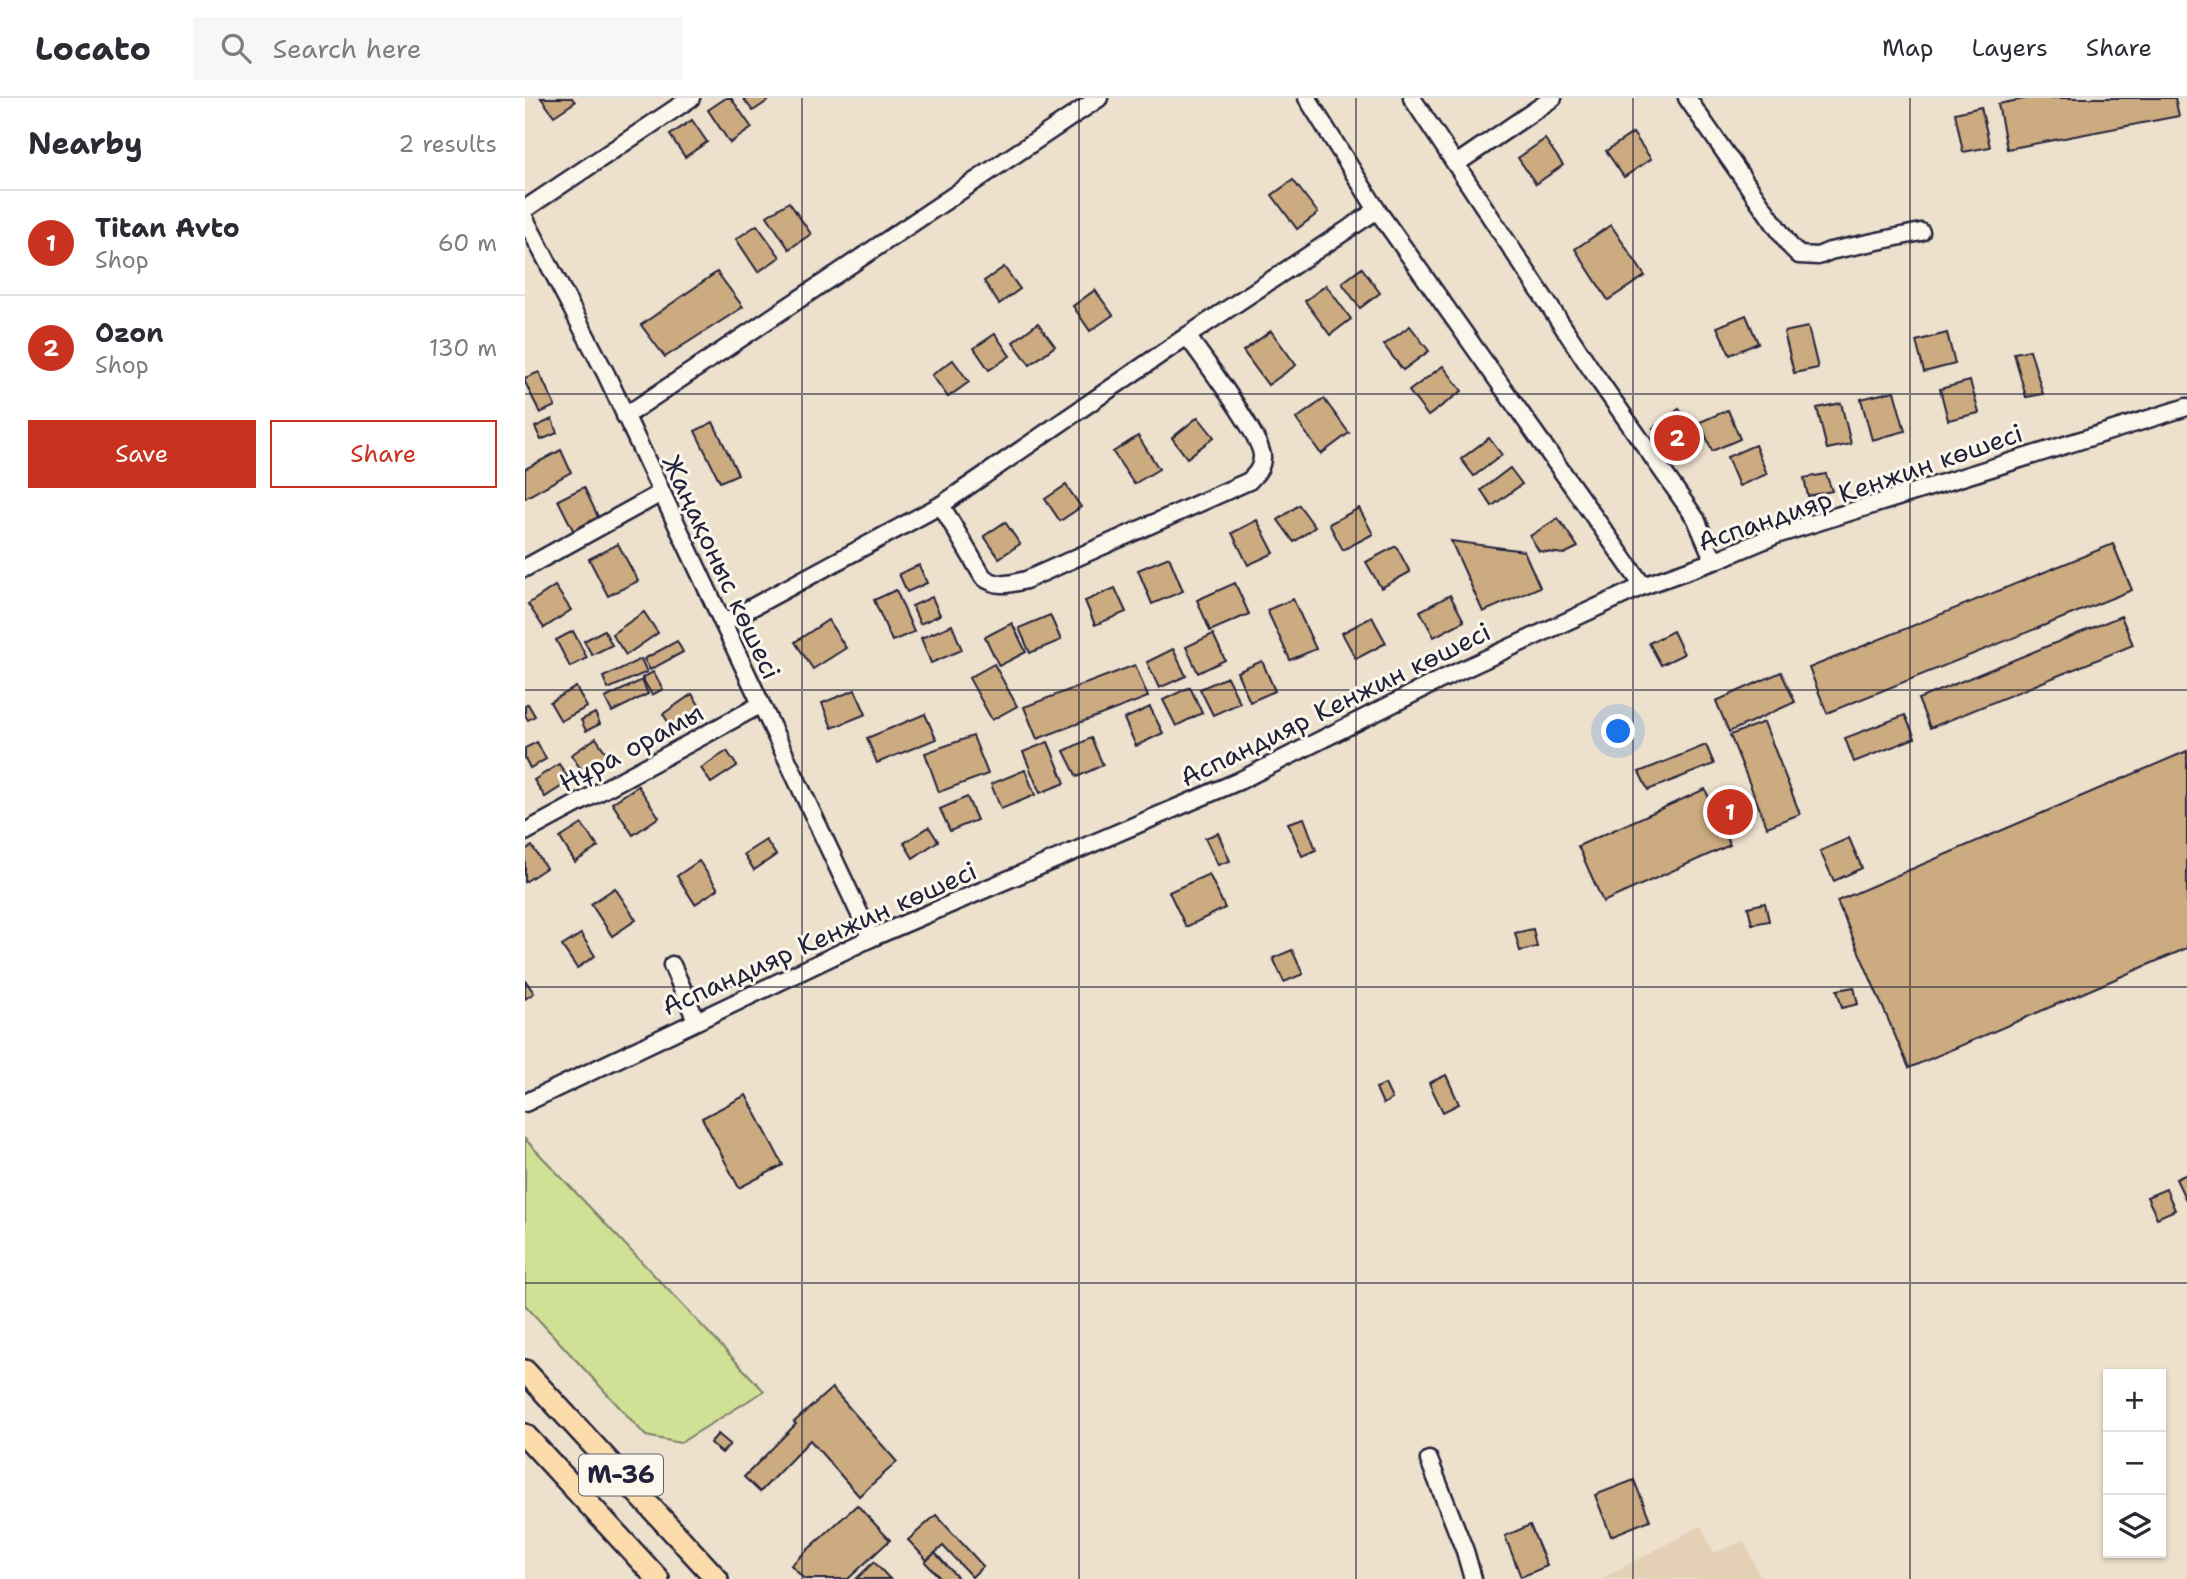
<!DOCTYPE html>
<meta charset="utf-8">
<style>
:root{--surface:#fff;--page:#f7f7f7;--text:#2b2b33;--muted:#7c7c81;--line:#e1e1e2;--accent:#c8321e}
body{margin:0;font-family:"Shantell Sans",sans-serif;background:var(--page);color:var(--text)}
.controls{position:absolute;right:21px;bottom:21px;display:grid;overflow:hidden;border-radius:0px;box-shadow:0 2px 5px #0004}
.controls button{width:63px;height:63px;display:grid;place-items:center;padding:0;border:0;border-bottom:2px solid var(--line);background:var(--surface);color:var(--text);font:35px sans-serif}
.you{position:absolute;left:1094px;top:634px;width:24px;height:24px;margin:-18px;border:5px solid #fff;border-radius:50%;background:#1a73e8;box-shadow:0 0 0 10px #1a73e833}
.badge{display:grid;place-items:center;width:46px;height:46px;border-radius:50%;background:var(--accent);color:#fff;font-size:23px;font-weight:700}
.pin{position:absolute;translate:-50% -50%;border:4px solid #fff;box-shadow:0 2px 7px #0006}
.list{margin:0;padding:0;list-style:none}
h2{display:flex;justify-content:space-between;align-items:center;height:91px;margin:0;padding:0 28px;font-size:30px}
h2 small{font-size:23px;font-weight:400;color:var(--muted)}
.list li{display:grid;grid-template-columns:46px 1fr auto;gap:21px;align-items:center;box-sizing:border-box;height:105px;padding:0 28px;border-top:2px solid var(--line)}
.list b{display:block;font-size:26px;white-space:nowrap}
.list p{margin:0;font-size:23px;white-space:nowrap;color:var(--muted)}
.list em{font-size:23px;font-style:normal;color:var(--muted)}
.actions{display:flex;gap:14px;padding:21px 28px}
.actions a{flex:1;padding:16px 0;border:2px solid var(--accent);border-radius:0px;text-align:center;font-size:24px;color:var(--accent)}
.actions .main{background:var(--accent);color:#fff}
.icon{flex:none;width:38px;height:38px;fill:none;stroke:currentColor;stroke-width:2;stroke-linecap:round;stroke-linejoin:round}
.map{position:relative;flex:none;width:1662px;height:1481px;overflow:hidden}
header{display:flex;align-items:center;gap:42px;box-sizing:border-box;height:98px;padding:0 35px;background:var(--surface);border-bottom:2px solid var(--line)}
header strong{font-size:33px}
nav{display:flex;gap:38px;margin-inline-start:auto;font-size:24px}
.search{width:490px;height:63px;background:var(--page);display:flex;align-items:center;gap:18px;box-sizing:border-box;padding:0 24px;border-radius:0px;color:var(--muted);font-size:26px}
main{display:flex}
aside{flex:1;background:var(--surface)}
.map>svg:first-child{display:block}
.built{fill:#e3d0b5}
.green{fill:#d0e094;stroke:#798168;stroke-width:2}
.building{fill:#cdab80;stroke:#22223b;stroke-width:2}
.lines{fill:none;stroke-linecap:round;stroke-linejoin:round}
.minor-casing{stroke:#22223b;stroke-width:21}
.major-casing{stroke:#22223b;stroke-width:26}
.minor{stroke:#fbf7ec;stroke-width:16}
.major{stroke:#fddcac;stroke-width:21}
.grid{fill:none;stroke:#22223b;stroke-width:2;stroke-opacity:0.55}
.labels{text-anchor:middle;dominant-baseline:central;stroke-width:6;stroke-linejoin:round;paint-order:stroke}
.shield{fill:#fbf7ec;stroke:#636270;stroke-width:2}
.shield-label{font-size:24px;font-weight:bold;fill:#22223b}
.street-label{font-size:26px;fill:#22223b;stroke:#fbf7ec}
</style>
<header>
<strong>Locato</strong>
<div class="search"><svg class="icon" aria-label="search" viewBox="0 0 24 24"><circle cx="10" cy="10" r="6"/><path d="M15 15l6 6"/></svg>Search here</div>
<nav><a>Map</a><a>Layers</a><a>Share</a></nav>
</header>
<main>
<aside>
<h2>Nearby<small>2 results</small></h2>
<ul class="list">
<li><span class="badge">1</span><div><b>Titan Avto</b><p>Shop</p></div><em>60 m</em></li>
<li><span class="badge">2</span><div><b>Ozon</b><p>Shop</p></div><em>130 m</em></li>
</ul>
<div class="actions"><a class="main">Save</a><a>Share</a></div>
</aside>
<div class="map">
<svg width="1662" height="1481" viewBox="0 0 1662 1481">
<rect width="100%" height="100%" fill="#ede0cc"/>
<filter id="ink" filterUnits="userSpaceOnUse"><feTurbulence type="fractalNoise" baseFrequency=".0143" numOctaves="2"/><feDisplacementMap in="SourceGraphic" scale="14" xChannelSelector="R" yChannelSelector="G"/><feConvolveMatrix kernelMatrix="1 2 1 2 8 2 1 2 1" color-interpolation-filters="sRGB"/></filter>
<g filter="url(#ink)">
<path class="built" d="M1176 1428 1189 1455 1219 1443 1236 1481H1076Z"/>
<path class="green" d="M0 1041 239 1293 155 1345 121 1338 0 1207Z"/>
<g class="building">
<path d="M16 0H47L50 4 29 18Z"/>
<path d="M201 0H206L227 30 205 45 183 12Z"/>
<path d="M218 0H247L228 13Z"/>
<path d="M1504 0H1650L1654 18 1482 51 1473 6Z"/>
<path d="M1456 9 1465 49 1438 54 1430 15Z"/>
<path d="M167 22 182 44 160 59 145 37Z"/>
<path d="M1108 35 1126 61 1099 79 1081 53Z"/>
<path d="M1020 41 1038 67 1011 86 993 60Z"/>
<path d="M768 82 793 115 772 131 747 97Z"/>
<path d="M264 104 286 136 264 151 242 118Z"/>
<path d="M232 127 255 159 233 174 211 141Z"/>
<path d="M1086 127 1120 178 1083 202 1050 151Z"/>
<path d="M479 169 495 191 474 206 459 183Z"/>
<path d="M837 170 855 195 835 210 817 185Z"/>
<path d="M192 174 218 209 140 259 116 227Z"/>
<path d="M801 187 826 221 805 237 780 203Z"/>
<path d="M570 192 588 217 565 233 548 208Z"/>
<path d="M1221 217 1233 245 1205 257 1192 229Z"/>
<path d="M513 225 530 248 505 267 488 244Z"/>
<path d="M885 228 904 253 878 272 859 247Z"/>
<path d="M1283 229 1293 270 1269 275 1259 234Z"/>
<path d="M746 233 771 267 743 287 718 253Z"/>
<path d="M1422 235 1430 266 1399 274 1391 243Z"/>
<path d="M470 236 485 258 464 272 449 250Z"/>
<path d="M1505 252 1518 296 1501 299 1489 255Z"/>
<path d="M428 262 444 284 423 299 407 277Z"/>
<path d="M918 268 937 293 903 318 884 293Z"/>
<path d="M14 274 30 308 15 315 0 284V280Z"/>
<path d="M1445 283 1454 315 1423 322 1415 291Z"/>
<path d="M1369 293 1380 333 1347 342 1336 301Z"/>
<path d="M799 301 824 335 796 356 771 321Z"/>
<path d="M1316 305 1326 346 1302 351 1292 310Z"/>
<path d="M1154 311 1173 336 1147 355 1128 330Z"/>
<path d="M1203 312 1215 341 1187 353 1175 324Z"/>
<path d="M673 319 689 339 662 360 647 340Z"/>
<path d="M27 321 32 335 16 342 10 329Z"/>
<path d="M188 324 213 376 195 384 170 333Z"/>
<path d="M613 338 634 371 609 386 588 354Z"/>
<path d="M964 340 977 357 949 378 936 361Z"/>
<path d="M1230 347 1242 376 1214 388 1202 359Z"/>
<path d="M36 352 46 374 0 400V371Z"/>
<path d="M985 370 997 386 967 408 956 392Z"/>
<path d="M1301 376 1307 393 1283 398 1279 380Z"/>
<path d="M541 387 556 409 535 423 520 401Z"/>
<path d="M59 389 75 423 50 436 33 402Z"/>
<path d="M774 407 790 429 769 444 753 422Z"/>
<path d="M834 410 848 436 818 452 804 426Z"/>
<path d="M1033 420 1053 449 1039 456 1014 453 1005 438Z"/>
<path d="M732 422 749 455 723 467 707 435Z"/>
<path d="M480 424 495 446 474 460 459 438Z"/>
<path d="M926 443 999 453 1015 489 958 514Z"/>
<path d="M93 446 113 483 83 498 64 461Z"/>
<path d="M1588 446 1607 492 1302 615 1284 570Z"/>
<path d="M871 448 885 474 856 490 841 464Z"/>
<path d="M644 459 658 493 627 506 613 472Z"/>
<path d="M394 467 402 485 382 494 374 476Z"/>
<path d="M710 485 724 516 685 533 672 502Z"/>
<path d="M30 488 46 512 19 530 3 506Z"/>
<path d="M590 490 601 514 570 527 560 503Z"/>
<path d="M371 492 389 534 367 543 349 502Z"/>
<path d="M925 497 939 523 909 539 895 513Z"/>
<path d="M407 499 415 517 395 526 387 508Z"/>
<path d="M768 501 791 551 765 562 742 512Z"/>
<path d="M119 514 133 535 101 557 87 536Z"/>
<path d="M525 517 536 542 505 555 494 530Z"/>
<path d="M1596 518 1608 547 1405 630 1393 601Z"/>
<path d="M847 519 861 545 831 561 817 535Z"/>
<path d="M303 522 321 550 288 571 270 544Z"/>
<path d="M487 525 501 554 474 568 460 539Z"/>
<path d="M427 527 437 552 406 565 396 540Z"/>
<path d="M79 532 87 547 67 557 59 543Z"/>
<path d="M48 533 62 560 45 569 31 542Z"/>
<path d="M1148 533 1159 556 1136 567 1124 545Z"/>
<path d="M688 536 700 562 673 575 661 549Z"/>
<path d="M152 543 158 554 125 572 119 561Z"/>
<path d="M648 551 661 578 634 590 622 564Z"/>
<path d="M116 561 122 574 83 591 78 579Z"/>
<path d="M737 563 750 593 725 604 712 574Z"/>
<path d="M469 566 492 608 467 622 444 580Z"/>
<path d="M610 567 623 599 512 641 499 609Z"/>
<path d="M128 574 138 591 127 597 117 580Z"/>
<path d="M1256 574 1270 604 1204 634 1191 603Z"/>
<path d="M702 579 715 605 688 617 675 591Z"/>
<path d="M117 582 123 596 87 614 80 600Z"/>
<path d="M51 589 62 609 36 623 25 604Z"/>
<path d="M665 589 677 615 651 628 638 602Z"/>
<path d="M330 592 341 616 307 630 297 605Z"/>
<path d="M167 596 178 613 149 633 138 616Z"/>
<path d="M3 606 10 618 3 622 0 617V608Z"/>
<path d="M625 609 638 635 611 648 599 621Z"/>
<path d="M70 615 75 626 61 633 56 622Z"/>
<path d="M400 616 411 641 352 665 342 640Z"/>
<path d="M1380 617 1390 640 1329 664 1320 640Z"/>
<path d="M1239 624 1275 716 1242 729 1205 637Z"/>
<path d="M448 638 463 676 414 694 400 655Z"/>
<path d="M71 640 83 658 58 674 46 657Z"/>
<path d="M566 640 578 667 552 679 539 653Z"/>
<path d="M12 644 21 661 5 670 0 660V650Z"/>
<path d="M523 644 540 685 515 695 498 654Z"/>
<path d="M1181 647 1189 666 1123 692 1114 674Z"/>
<path d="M202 653 212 668 186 685 176 670Z"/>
<path d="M1662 653V850L1384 970 1312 803Z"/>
<path d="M34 666 45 683 20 699 9 682Z"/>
<path d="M500 672 510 697 476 711 466 686Z"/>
<path d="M113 688 134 719 108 737 87 705Z"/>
<path d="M1180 691 1205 747 1078 804 1053 748Z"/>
<path d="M442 699 452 722 425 733 415 711Z"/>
<path d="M779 720 791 752 777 758 763 725Z"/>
<path d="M57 726 73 749 50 764 35 740Z"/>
<path d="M404 729 413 743 388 760 379 745Z"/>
<path d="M693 735 705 763 693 767 680 740Z"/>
<path d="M1324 740 1337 770 1309 783 1295 753Z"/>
<path d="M241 742 251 757 229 772 219 756Z"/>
<path d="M7 748 21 770 0 784V752Z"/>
<path d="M174 763 193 791 170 806 152 778Z"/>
<path d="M684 776 700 810 661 829 644 794Z"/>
<path d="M90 790 111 822 87 838 66 806Z"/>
<path d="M1240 805 1244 823 1227 826 1223 809Z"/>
<path d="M1008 831 1012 849 995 853 990 835Z"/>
<path d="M56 836 70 858 52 870 37 848Z"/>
<path d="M767 852 778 876 759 884 748 860Z"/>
<path d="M0 882 9 895 0 901Z"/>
<path d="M1329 889 1333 906 1317 910 1312 892Z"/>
<path d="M921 977 934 1006 918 1014 904 985Z"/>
<path d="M860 986 867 1001 858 1006 851 990Z"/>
<path d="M221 997 258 1067 214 1090 177 1020Z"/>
<path d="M1662 1076V1101L1661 1102 1651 1081Z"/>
<path d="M1641 1091 1650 1112 1632 1120 1622 1099Z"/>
<path d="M307 1290 372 1364 334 1398 285 1342 235 1394 219 1379 271 1326 269 1324Z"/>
<path d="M193 1336 205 1346 197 1355 185 1345Z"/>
<path d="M1109 1382 1125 1422 1086 1438 1070 1397Z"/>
<path d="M332 1407 365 1442 323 1481H279L266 1467Z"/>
<path d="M411 1417 458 1468 447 1479 418 1448 402 1462 383 1442Z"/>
<path d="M1005 1427 1022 1468 996 1479 980 1438Z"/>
<path d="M410 1455 434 1481H416L400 1464Z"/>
<path d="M349 1464 365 1481H331Z"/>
</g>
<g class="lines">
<g class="minor-casing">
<g id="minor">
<path d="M782 0 852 112"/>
<path d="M887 0 1066 271 1171 421 1189 463"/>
<path d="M1162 0 1265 148 1274 157 1293 158 1305 153 1396 134"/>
<path d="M931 66 1028 0"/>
<path d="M0 111 166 0"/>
<path d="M0 121 81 276 346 840"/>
<path d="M100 318 574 0"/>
<path d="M416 407 662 238"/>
<path d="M0 470 136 395"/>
<path d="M198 525 416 407 458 479C473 490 484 486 501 482L724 383C731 376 737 370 737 359 738 340 676 257 662 238L852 112 1118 488"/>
<path d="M0 734 235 607"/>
<path d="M147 867 171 922"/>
<path d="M0 1005 346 840 714 683 911 584 1118 488 1189 463 1251 437 1662 309"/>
<path d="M904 1362 940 1453 948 1481"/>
</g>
</g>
<g class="major-casing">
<g id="major">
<path d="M0 1273 192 1481"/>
<path d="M0 1337 133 1481"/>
</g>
</g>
<use href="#minor" class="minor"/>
<use href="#major" class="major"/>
</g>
</g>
<path class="grid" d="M277 0V1481M554 0V1481M831 0V1481M1108 0V1481M1385 0V1481M0 296H1662M0 592H1662M0 889H1662M0 1185H1662"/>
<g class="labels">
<rect class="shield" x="54" y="1356.5" width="84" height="41" rx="5"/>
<g class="shield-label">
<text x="96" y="1377">M-36</text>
</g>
<g class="street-label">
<text transform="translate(1335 389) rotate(-19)">Аспандияр Кенжин көшесі</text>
<text transform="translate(197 469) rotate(65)">Жаңақоныс көшесі</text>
<text transform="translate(810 606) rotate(-26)">Аспандияр Кенжин көшесі</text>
<text transform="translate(106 649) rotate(-28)">Нұра орамы</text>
<text transform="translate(294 840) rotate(-24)">Аспандияр Кенжин көшесі</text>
</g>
</g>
</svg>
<div class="controls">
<button>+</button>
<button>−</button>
<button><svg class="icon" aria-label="layers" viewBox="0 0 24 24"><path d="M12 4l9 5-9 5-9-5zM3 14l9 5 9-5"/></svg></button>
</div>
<div class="you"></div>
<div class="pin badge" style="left:1205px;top:714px">1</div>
<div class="pin badge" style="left:1152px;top:340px">2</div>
</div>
</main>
